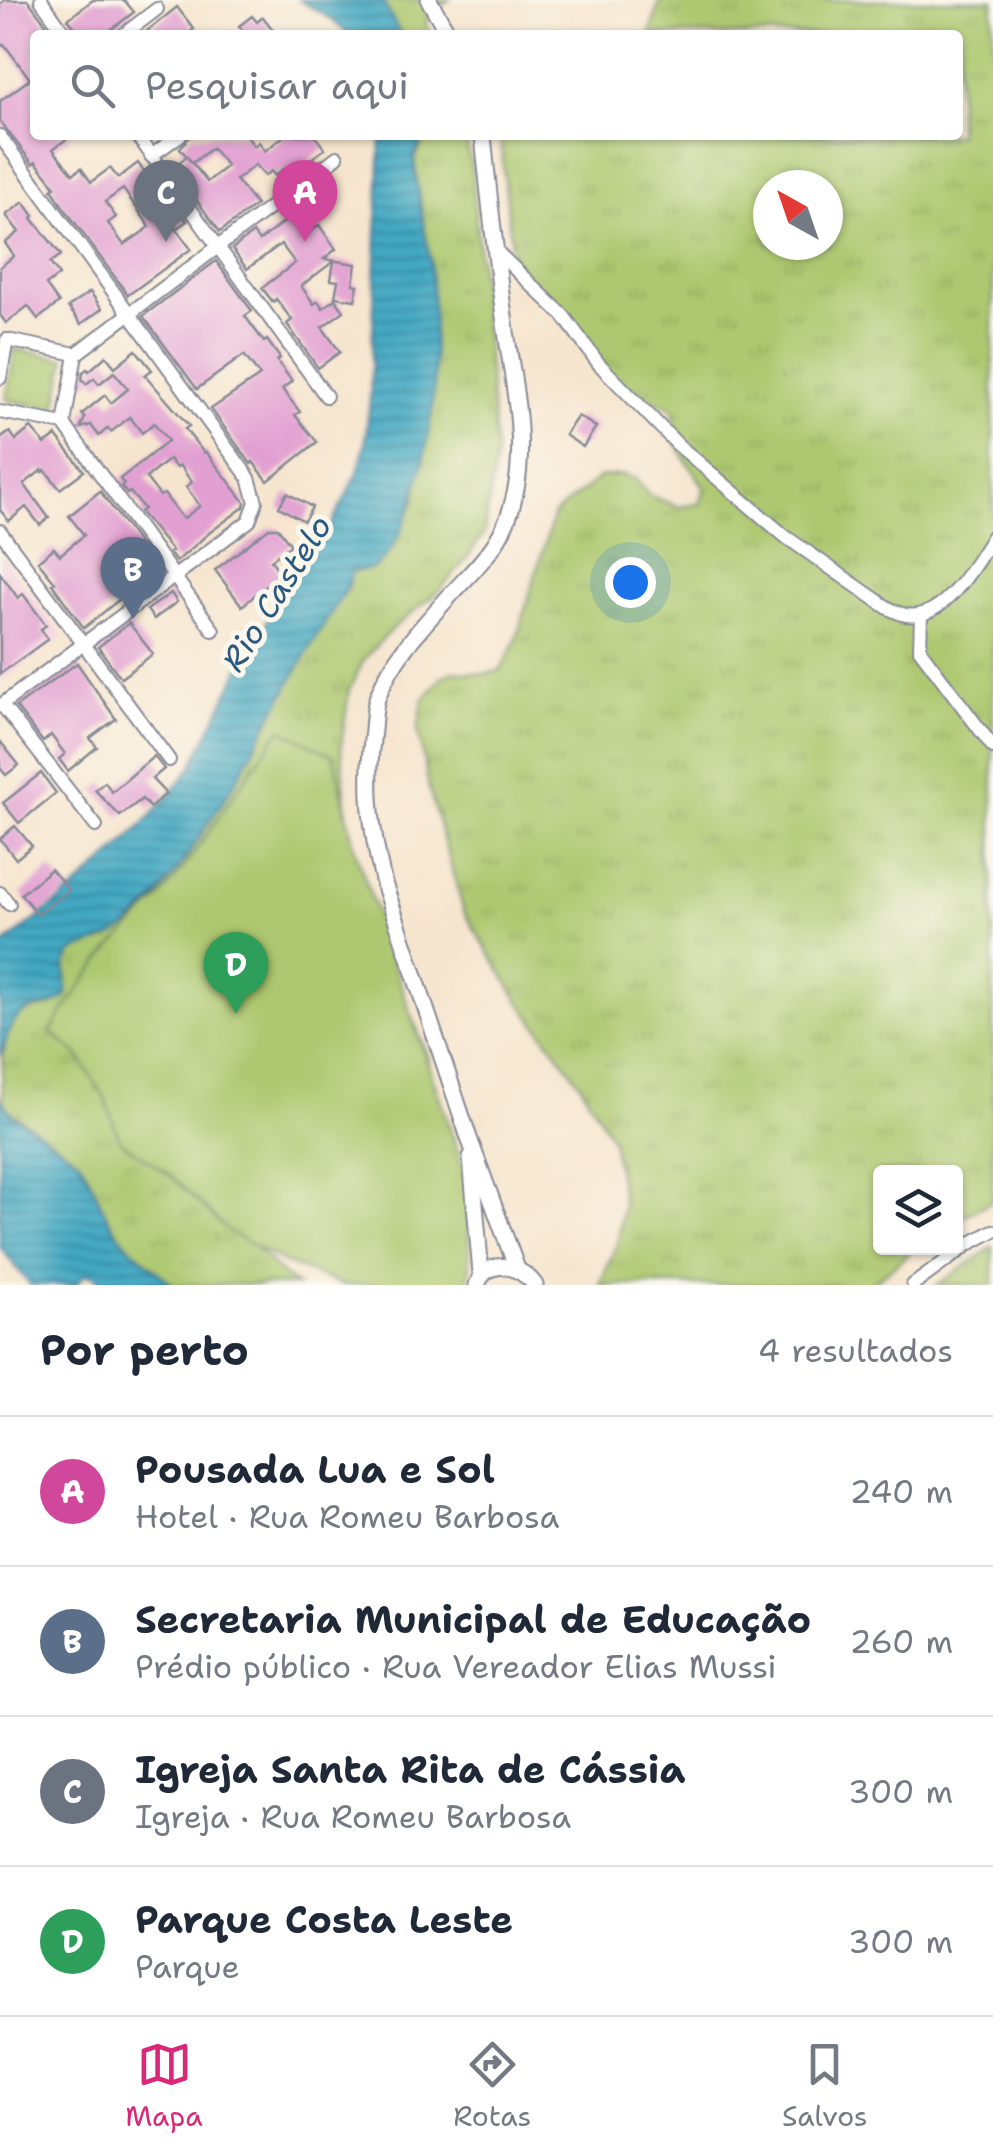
<!DOCTYPE html>
<html lang="pt">
<meta charset="utf-8">
<style>
:root{--surface:#fff;--page:#f6f6f7;--text:#1f2937;--muted:#747a83;--line:#e0e1e3;--accent:#db2777}
body{margin:0;font-family:"Shantell Sans",sans-serif;background:var(--page);color:var(--text)}
.controls{position:absolute;right:30px;bottom:30px;display:grid;overflow:hidden;border-radius:10px;box-shadow:0 2px 8px #0004}
.controls button{width:90px;height:90px;display:grid;place-items:center;padding:0;border:0;border-bottom:2px solid var(--line);background:var(--surface);color:var(--text);font:50px sans-serif}
.compass{position:absolute;left:753px;top:170px;width:90px;height:90px;border-radius:50%;background:var(--surface);box-shadow:0 2px 8px #0004;rotate:320deg}
.you{position:absolute;left:630px;top:582px;width:35px;height:35px;margin:-25px;border:8px solid #fff;border-radius:50%;background:#1a73e8;box-shadow:0 0 0 15px #1a73e833}
.badge{display:grid;place-items:center;width:65px;height:65px;border-radius:50%;background:var(--accent);color:#fff;font-size:32px;font-weight:700}
.pin{position:absolute;translate:-50% -82px;filter:drop-shadow(0 2px 5px #0008)}
.pin::after{content:'';position:absolute;top:52px;width:35px;height:30px;background:inherit;clip-path:polygon(0 0,100% 0,50% 100%)}
.list{margin:0;padding:0;list-style:none}
h2{display:flex;justify-content:space-between;align-items:center;height:130px;margin:0;padding:0 40px;font-size:42px}
h2 small{font-size:32px;font-weight:400;color:var(--muted)}
.list li{display:grid;grid-template-columns:65px 1fr auto;gap:30px;align-items:center;box-sizing:border-box;height:150px;padding:0 40px;border-top:2px solid var(--line)}
.list b{display:block;font-size:38px;white-space:nowrap}
.list p{margin:0;font-size:32px;white-space:nowrap;color:var(--muted)}
.list em{font-size:32px;font-style:normal;color:var(--muted)}
.icon{flex:none;width:55px;height:55px;fill:none;stroke:currentColor;stroke-width:2;stroke-linecap:round;stroke-linejoin:round}
.map{position:relative;flex:none;width:993px;height:1285px;overflow:hidden}
.search{position:absolute;background:var(--surface);box-shadow:0 2px 8px #0004;left:30px;right:30px;top:30px;height:110px;display:flex;align-items:center;gap:25px;box-sizing:border-box;padding:0 35px;border-radius:10px;color:var(--muted);font-size:38px}
.sheet{height:730px;background:var(--surface)}
nav{display:flex;justify-content:space-around;align-items:center;box-sizing:border-box;height:140px;border-top:2px solid var(--line);background:var(--surface);font-size:28px;color:var(--muted)}
nav a{display:grid;justify-items:center;gap:5px}
nav .on{color:var(--accent)}
.map>svg:first-child{display:block}
.built{fill:#f3cfde}
.grass{fill:url(#grass-tufts);stroke:#647c66;stroke-width:2.5;fill-rule:evenodd}
.park{fill:#adc86f;stroke:#647c66;stroke-width:2.5}
.water{fill:url(#water-rules);stroke:#2e6c90;stroke-width:2.5}
.building{fill:#e2a0d2;fill-rule:evenodd}
.lines{fill:none;stroke-linecap:round;stroke-linejoin:round}
.minor-casing{stroke:#888a96;stroke-width:16}
.major-casing{stroke:#888a96;stroke-width:19}
.minor{stroke:#fff;stroke-width:12}
.major{stroke:#fff;stroke-width:15}
.labels{text-anchor:middle;dominant-baseline:central;stroke-width:10;stroke-linejoin:round;paint-order:stroke}
.water-label{font-size:32px;font-style:italic;fill:#295981;stroke:#fbf7ec}
</style>
<div class="map">
<svg width="993" height="1285" viewBox="0 0 993 1285">
<defs>
<pattern id="grass-tufts" width="24" height="20" patternUnits="userSpaceOnUse" patternTransform="scale(2.5)"><rect width="24" height="20" fill="#adc86f"/><path d="M3 7l-1-3M5 7V3M7 7l1-3M15 17l-1-3M17 17v-4M19 17l1-3" fill="none" stroke="#94ac63"/></pattern>
<pattern id="water-rules" width="6" height="5" patternUnits="userSpaceOnUse" patternTransform="scale(2.5)"><rect width="6" height="5" fill="#42a8c2"/><path d="M0 2.5h6" fill="none" stroke="#3689a1"/></pattern>
</defs>
<rect width="100%" height="100%" fill="#fbf7ec"/>
<filter id="ink" filterUnits="userSpaceOnUse"><feTurbulence type="fractalNoise" baseFrequency=".01" numOctaves="2"/><feDisplacementMap in="SourceGraphic" scale="20" xChannelSelector="R" yChannelSelector="G"/><feConvolveMatrix kernelMatrix="1 2 1 2 8 2 1 2 1" color-interpolation-filters="sRGB"/></filter>
<filter id="wash" filterUnits="userSpaceOnUse"><feTurbulence type="fractalNoise" baseFrequency=".0048" numOctaves="4" result="noise"/><feDisplacementMap in="SourceGraphic" scale="40" xChannelSelector="R" yChannelSelector="G"/><feGaussianBlur stdDeviation="2.25" result="paint"/><feColorMatrix in="noise" values="0 0 0 0 0 0 0 0 0 0 0 0 0 0 0 0 0 1.4 0 .05"/><feComposite in="paint" operator="in"/></filter>
<g filter="url(#wash)">
<rect width="100%" height="100%" fill="#f6e5ce"/>
<path class="built" d="M0 553 63 637 0 682Z"/>
<g class="grass">
<path d="M382 0H449L429 13 426 24 431 35H401Z"/>
<path d="M660 0H993V1200L956 1221V1172H880V1248H916L870 1285H600L618 1240 623 1204 612 1139 579 1082 520 1002 464 912 429 789 418 729 423 700 442 677 454 671 482 674 500 671 515 643 554 514 600 477 623 475 636 479 650 496 680 507 701 503 704 487C685 456 671 449 674 410L610 379 513 260 500 135H958V35H650ZM768 185H828V245H768Z"/>
<path d="M427 135H465L472 171 496 456 484 533 465 561 440 590 391 630 365 658 349 690 341 747 349 836 390 964 429 1058 428 1069 247 1239 286 1278 298 1285H173C152 1266 125 1247 111 1223 98 1203 93 1179 78 1159L5 1108C0 1084 0 1034 19 1016 27 1009 41 1008 50 1006L67 978 65 965 72 952 152 903 178 869 233 786 303 659 349 584 351 571 374 568 393 546 415 500 423 459 434 387 430 264 414 160Z"/>
<path d="M993 1247V1285H937Z"/>
</g>
<g class="park">
<path d="M15 349 66 359 56 409 6 400Z"/>
<path d="M281 729 334 756 354 847 467 1178 470 1271 467 1285H343L283 1262 229 1232 170 1175 120 1141 105 1098 77 1054 50 1032C72 997 96 963 125 933 140 918 155 904 168 888 208 837 241 781 281 729Z"/>
</g>
<g class="water">
<path d="M299 0H382L401 35H349L331 19Z"/>
<path d="M381 135H427C423 141 417 148 415 155 411 167 428 242 430 261 434 298 434 345 434 383 433 426 412 545 373 568 366 572 359 569 351 572L349 584 315 639 233 786 178 869 152 903 127 927 114 936 72 952 65 965 67 995C53 1010 29 1004 17 1018 9 1028 5 1044 0 1056V948C23 928 50 910 73 890 116 853 159 812 192 766L253 642 319 541 331 525 358 472 365 444 370 397Z"/>
<path d="M0 1098 11 1114 78 1159C93 1179 98 1203 111 1223 125 1247 152 1266 173 1285H105L95 1276 85 1274 76 1285H30L0 1247Z"/>
</g>
<g id="blocks">
<g class="building">
<path d="M5 0H28L54 35H35V135H72L53 149 73 174 81 168 91 182 110 168 118 178 138 163 172 212 177 208 187 221 176 229 191 249 128 295 62 205 52 189 55 187 49 178 36 162 33 164 0 121V101L30 79 4 44 0 47V4ZM123 189 150 227 124 245 108 223 116 217 105 202Z"/>
<path d="M93 0H124L134 12 104 35H81L68 19Z"/>
<path d="M177 7 194 29 187 35H142Z"/>
<path d="M252 16 257 22 263 17 277 35H246L239 26Z"/>
<path d="M191 135H246L254 146 259 142 265 151 285 135H314L325 149 288 175 283 169 275 176 271 171 265 176 255 165 236 180 256 205 220 232 173 168 187 156 207 182 227 166 212 148 192 163 180 148Z"/>
<path d="M328 176 338 189 322 201 312 188Z"/>
<path d="M24 202 34 216 32 218 61 255 50 263 59 275 46 285 59 303 38 319 28 306 6 323 0 315V267L14 256 5 243 19 232 6 215Z"/>
<path d="M292 216 306 235 319 225 336 249 324 259 356 264 353 284 358 285 355 300 335 297 338 281 331 280 334 261 301 286 314 304 318 301 323 308 335 299 344 311 322 327 340 352 318 368 287 324 292 320 276 299 273 302 262 288 295 263 281 244 247 269 232 249 253 233 259 241Z"/>
<path d="M216 261 252 311 245 316 264 342 267 340 280 358 277 361 292 381 282 389 300 412 295 415 317 442 268 481 253 462 251 464 211 409 260 376 244 355 197 389 143 316Z"/>
<path d="M90 292 102 309 81 324 68 307Z"/>
<path d="M136 350 152 370 145 375 189 426 185 429 204 453 206 452 245 502 244 507 209 533 176 562 169 553 172 551 140 512 144 509 130 492 127 494 121 486 124 484 120 479 168 441 154 423 142 433 130 417 111 432 108 428 99 436 91 425 80 428 85 418 82 414 105 395 111 403 128 389 114 372 99 384 94 378 86 384 82 379 83 372 87 369 89 371 106 356 115 367ZM169 459 176 468 179 465 192 482 186 487 200 506 183 519 164 494 160 496 146 478Z"/>
<path d="M578 416 596 427 583 447 565 435Z"/>
<path d="M31 428 45 444 56 436 84 471 60 489 45 470 43 472 42 470 24 484 49 518 40 525 26 507 9 521 0 510V439L10 432 16 440Z"/>
<path d="M100 491 157 569 84 628 52 584 55 582 38 561 54 548 60 555 84 535 69 516Z"/>
<path d="M287 493 312 507 304 521 279 507Z"/>
<path d="M269 528H278L291 545 271 560 281 574 242 606 215 570Z"/>
<path d="M0 573 18 598 23 594 46 625 41 629 48 639 0 674Z"/>
<path d="M171 593 177 602 154 619 147 610Z"/>
<path d="M129 623 153 654 121 678 98 647Z"/>
<path d="M77 663 116 719 90 738 97 747 68 771 59 759 65 754 51 735 43 742 16 707Z"/>
<path d="M0 741 19 765 6 775 0 768Z"/>
<path d="M154 756 164 769 152 779 166 794 150 808 142 799 120 816 95 790 105 782 112 792Z"/>
<path d="M41 773 56 793 19 823 3 803Z"/>
<path d="M15 826 32 846 16 859 0 839Z"/>
<path d="M51 869 69 890 38 915 21 894Z"/>
</g>
</g>
</g>
<g filter="url(#ink)">
<use href="#blocks" fill-opacity="0" stroke="#888a96" stroke-width="2.5"/>
<g class="lines">
<g class="minor-casing">
<g id="minor">
<path d="M41 0 66 35"/>
<path d="M123 35 157 9"/>
<path d="M137 135 326 396"/>
<path d="M0 136 249 478 256 502 249 521 0 706"/>
<path d="M151 156 180 135"/>
<path d="M494 249 563 315 599 364 677 444 786 537 888 608C893 610 897 613 902 614 942 626 976 563 993 536"/>
<path d="M76 354 337 157"/>
<path d="M0 378 7 340"/>
<path d="M0 412 64 424 76 354 7 340"/>
<path d="M64 424 213 630"/>
<path d="M0 531 169 760"/>
<path d="M921 615 920 650 993 747"/>
<path d="M2 705 96 826"/>
<path d="M0 893 9 904"/>
<path d="M913 1285 969 1244 993 1231"/>
</g>
</g>
<g class="major-casing">
<g id="major">
<path d="M429 0 449 35"/>
<path d="M483 135C489 200 497 265 506 331 513 382 526 437 516 489 505 545 481 561 445 601 420 629 393 658 379 693 374 704 374 718 373 730 366 784 370 827 383 880L469 1138 517 1269"/>
<path d="M471 1157 481 1274"/>
<path d="M477 1285C487 1257 520 1264 535 1285"/>
</g>
</g>
<use href="#minor" class="minor"/>
<use href="#major" class="major"/>
</g>
</g>
<g class="labels">
<g class="water-label">
<text transform="translate(276 593) rotate(-58)">Rio Castelo</text>
</g>
</g>
</svg>
<div class="controls">
<button><svg class="icon" aria-label="layers" viewBox="0 0 24 24"><path d="M12 4l9 5-9 5-9-5zM3 14l9 5 9-5"/></svg></button>
</div>
<svg class="compass" viewBox="-18 -18 36 36"><path d="M0-13l5 13h-10z" fill="#e53935"/><path d="M0 13l5-13h-10z" fill="#747a83"/></svg>
<div class="you"></div>
<div class="pin badge" style="left:305px;top:242px;background:#d1479c">A</div>
<div class="pin badge" style="left:133px;top:619px;background:#5c6f8a">B</div>
<div class="pin badge" style="left:166px;top:242px;background:#6b7280">C</div>
<div class="pin badge" style="left:236px;top:1014px;background:#2e9e5b">D</div>
<div class="search"><svg class="icon" aria-label="search" viewBox="0 0 24 24"><circle cx="10" cy="10" r="6"/><path d="M15 15l6 6"/></svg>Pesquisar aqui</div>
</div>
<section class="sheet">
<h2>Por perto<small>4 resultados</small></h2>
<ul class="list">
<li><span class="badge" style="background:#d1479c">A</span><div><b>Pousada Lua e Sol</b><p>Hotel · Rua Romeu Barbosa</p></div><em>240 m</em></li>
<li><span class="badge" style="background:#5c6f8a">B</span><div><b>Secretaria Municipal de Educação</b><p>Prédio público · Rua Vereador Elias Mussi</p></div><em>260 m</em></li>
<li><span class="badge" style="background:#6b7280">C</span><div><b>Igreja Santa Rita de Cássia</b><p>Igreja · Rua Romeu Barbosa</p></div><em>300 m</em></li>
<li><span class="badge" style="background:#2e9e5b">D</span><div><b>Parque Costa Leste</b><p>Parque</p></div><em>300 m</em></li>
</ul>
</section>
<nav>
<a class="on"><svg class="icon" aria-label="map" viewBox="0 0 24 24"><path d="M3 6l6-2 6 2 6-2v14l-6 2-6-2-6 2zM9 4v14M15 6v14"/></svg>Mapa</a>
<a><svg class="icon" aria-label="directions" viewBox="0 0 24 24"><path d="M12 3l9 9-9 9-9-9zM9 14v-3h6M13 9l2 2-2 2"/></svg>Rotas</a>
<a><svg class="icon" aria-label="saved" viewBox="0 0 24 24"><path d="M7 4h10v16l-5-4-5 4z"/></svg>Salvos</a>
</nav>
